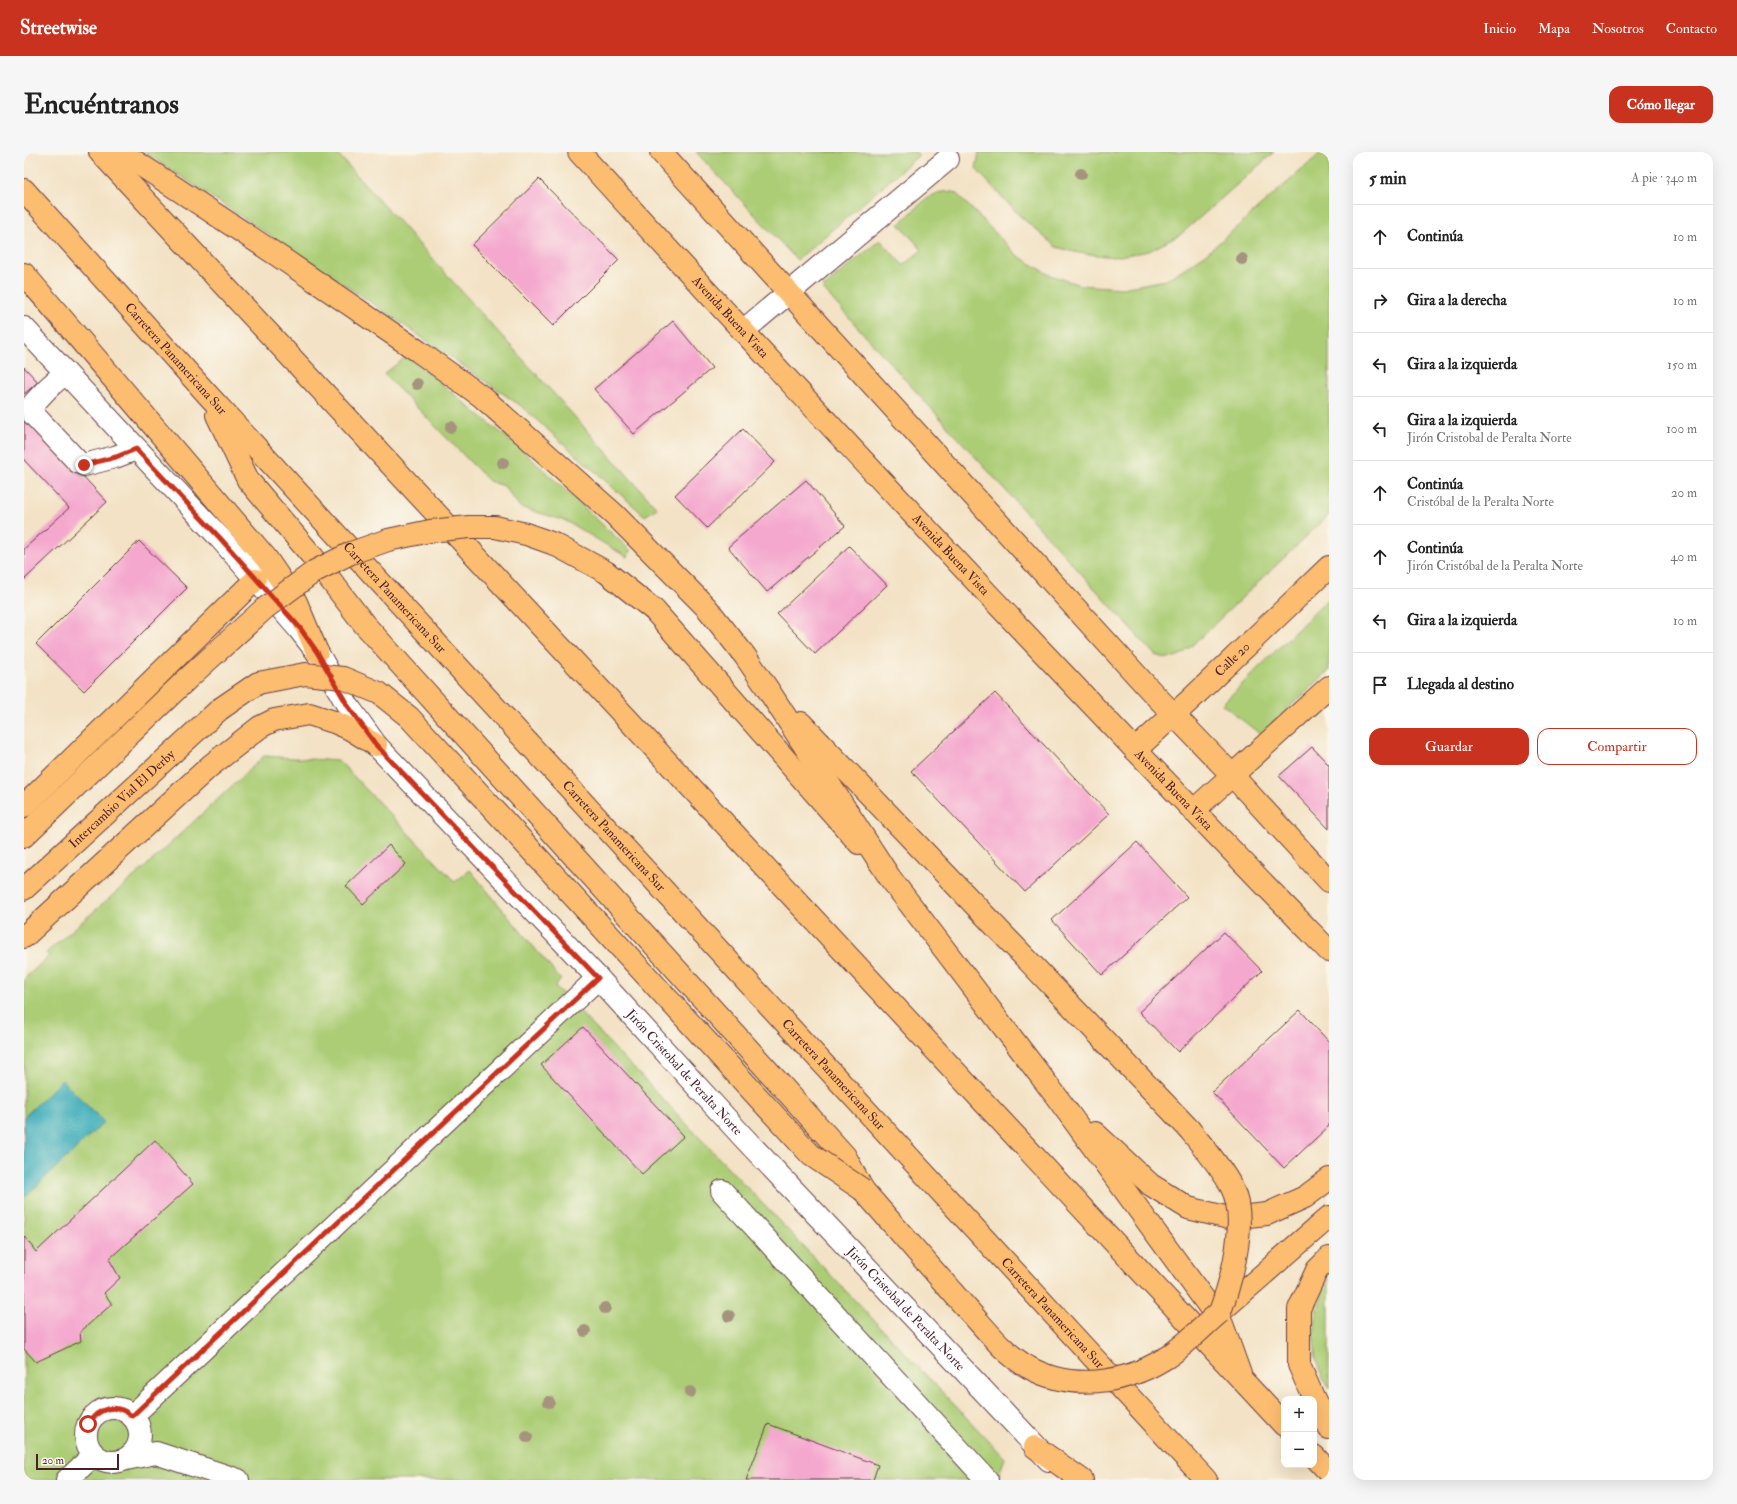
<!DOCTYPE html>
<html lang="es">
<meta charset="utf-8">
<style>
:root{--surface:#fff;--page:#f6f6f6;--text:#222;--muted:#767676;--line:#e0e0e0;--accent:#c8321e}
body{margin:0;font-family:"IM FELL Double Pica",serif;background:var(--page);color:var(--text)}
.controls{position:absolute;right:12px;bottom:12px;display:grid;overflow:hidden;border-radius:8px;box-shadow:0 4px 16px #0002}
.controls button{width:36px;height:36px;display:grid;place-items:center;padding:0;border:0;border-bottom:1px solid var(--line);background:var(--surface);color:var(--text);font:20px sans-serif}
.scale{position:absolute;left:12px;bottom:10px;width:83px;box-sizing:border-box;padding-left:4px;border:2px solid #4a1f2b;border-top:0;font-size:11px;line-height:14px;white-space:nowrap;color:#4a1f2b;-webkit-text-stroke:3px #fbf7ec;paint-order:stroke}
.stop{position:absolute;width:12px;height:12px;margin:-9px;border:3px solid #c8321e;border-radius:50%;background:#fff}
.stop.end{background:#c8321e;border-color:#fff;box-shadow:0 1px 4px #0008}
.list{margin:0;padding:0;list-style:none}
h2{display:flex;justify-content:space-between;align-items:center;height:52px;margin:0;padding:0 16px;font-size:17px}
h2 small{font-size:13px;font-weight:400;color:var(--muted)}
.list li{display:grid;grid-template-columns:26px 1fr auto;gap:12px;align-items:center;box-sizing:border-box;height:64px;padding:0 16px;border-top:1px solid var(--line)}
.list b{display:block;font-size:15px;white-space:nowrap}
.list p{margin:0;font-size:13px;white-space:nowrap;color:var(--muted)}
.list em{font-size:13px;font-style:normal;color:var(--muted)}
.actions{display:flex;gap:8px;padding:12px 16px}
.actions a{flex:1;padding:9px 0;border:1px solid var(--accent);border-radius:12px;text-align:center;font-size:14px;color:var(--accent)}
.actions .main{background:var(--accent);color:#fff}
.icon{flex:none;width:22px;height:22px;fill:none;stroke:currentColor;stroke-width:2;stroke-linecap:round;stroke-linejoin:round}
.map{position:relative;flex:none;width:1305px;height:1328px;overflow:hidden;border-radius:12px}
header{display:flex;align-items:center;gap:24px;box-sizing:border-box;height:56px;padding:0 20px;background:var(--accent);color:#fff}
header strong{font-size:19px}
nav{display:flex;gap:22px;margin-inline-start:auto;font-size:14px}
.intro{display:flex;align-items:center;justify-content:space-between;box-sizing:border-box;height:96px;padding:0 24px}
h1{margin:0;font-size:28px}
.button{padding:10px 18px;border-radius:12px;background:var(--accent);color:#fff;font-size:14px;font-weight:700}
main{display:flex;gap:24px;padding:0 24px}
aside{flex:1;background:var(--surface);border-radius:12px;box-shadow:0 4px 16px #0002}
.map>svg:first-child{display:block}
.green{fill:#accd76;stroke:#7b7650}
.water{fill:#3eadba;stroke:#446672}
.building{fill:#f4a8ce}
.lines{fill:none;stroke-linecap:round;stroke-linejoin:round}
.minor-casing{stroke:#633c42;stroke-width:24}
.major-casing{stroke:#633c42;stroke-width:24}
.highway-casing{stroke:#633c42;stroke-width:24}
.minor{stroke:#fff;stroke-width:22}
.major{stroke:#fcbd6f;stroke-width:22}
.highway{stroke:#fcbd6f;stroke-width:22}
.major-bridge-casing{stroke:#633c42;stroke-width:24;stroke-linecap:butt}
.highway-bridge-casing{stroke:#633c42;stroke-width:24;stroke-linecap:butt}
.major-bridge{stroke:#fcbd6f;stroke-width:22}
.highway-bridge{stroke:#fcbd6f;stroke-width:22}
.tree{fill:#a6937d}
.route{stroke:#c8321e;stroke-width:5}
.labels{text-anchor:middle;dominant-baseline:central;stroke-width:3;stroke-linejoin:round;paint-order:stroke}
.street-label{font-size:13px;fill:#4a1f2b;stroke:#fbf7ec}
</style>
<header>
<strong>Streetwise</strong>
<nav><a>Inicio</a><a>Mapa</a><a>Nosotros</a><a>Contacto</a></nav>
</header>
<div class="intro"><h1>Encuéntranos</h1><a class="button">Cómo llegar</a></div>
<main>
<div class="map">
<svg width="1305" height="1328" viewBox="0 0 1305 1328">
<rect width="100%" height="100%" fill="#fbf7ec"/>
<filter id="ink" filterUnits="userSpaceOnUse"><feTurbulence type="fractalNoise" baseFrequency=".025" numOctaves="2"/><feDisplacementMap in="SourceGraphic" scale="8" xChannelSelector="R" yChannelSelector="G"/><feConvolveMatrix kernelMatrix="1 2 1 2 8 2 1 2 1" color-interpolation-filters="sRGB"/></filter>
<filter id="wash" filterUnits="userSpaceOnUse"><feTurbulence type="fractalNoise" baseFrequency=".012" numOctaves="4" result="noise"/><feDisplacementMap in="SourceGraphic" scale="16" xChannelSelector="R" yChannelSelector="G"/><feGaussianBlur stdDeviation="0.9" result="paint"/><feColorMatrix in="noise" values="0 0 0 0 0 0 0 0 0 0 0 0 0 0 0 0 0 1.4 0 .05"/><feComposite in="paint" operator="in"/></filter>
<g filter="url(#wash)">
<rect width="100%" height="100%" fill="#f3e2c5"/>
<g class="green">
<path d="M120 0H312L633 356 621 364 497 254 354 155Z"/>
<path d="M672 0H892L895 3 773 108Z"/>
<path d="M955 0H1250L1156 83 1125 99 1090 105 1055 101 1032 95 996 64 952 17Z"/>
<path d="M1298 0H1305V363L1160 501C1149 507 1142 507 1131 503L798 136 856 88 879 113 898 98 875 72C892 58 909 33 932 41L994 104 1026 123 1056 133 1098 136 1142 128 1181 103Z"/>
<path d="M383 204 498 298 607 399 603 405 542 369 496 355 480 334 465 329 360 222Z"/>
<path d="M1305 446V519L1236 582 1198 552Z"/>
<path d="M240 604 315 609 431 730 446 718 537 828 531 834 981 1306 973 1328H0V827L25 804 22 801 120 716Z"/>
<path d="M1305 1127V1236C1282 1206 1289 1159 1305 1127Z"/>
</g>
<path class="water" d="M38 928 80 970 1 1045 0 1044V965Z"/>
<g id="blocks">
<g class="building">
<path d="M515 27 595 108 529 174 448 93Z"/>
<path d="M649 169 688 216 610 282 570 237Z"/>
<path d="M0 215 14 230 0 242Z"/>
<path d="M0 261 83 350 0 428V397L45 356 0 308Z"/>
<path d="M719 277 751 310 683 376 651 343Z"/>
<path d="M782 328 821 374 743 440 704 395Z"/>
<path d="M115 389 163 436 60 539 12 492Z"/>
<path d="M825 394 863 433 791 502 753 462Z"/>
<path d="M971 541 1085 662 1001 740 887 619Z"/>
<path d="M1288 595 1305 613V677L1255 624Z"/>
<path d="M1113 690 1163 745 1078 823 1028 768Z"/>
<path d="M365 693 382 712 339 752 322 734Z"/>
<path d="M1200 780 1238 819 1154 900 1115 860Z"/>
<path d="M1276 858 1305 890V974L1260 1016 1188 940Z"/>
<path d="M559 875 660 984 618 1022 517 913Z"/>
<path d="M131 988 169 1032 85 1107 96 1126 80 1141 88 1152 56 1180 57 1189 12 1210 0 1197V1084L12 1100Z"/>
<path d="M744 1272 854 1313 849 1328H722Z"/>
</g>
</g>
</g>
<g filter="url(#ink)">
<use href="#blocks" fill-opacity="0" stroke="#633c42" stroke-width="1"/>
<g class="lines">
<g class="minor-casing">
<g id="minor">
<path id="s1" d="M0 176 196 386 275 477 293 500 324 554 352 593 574 826 720 986 1025 1308"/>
<path d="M719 179 924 7"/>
<path d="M41 221 24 236 9 252V262L54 310 60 313 91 305 112 297"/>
<path d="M698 1039 963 1328"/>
<circle cx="89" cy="1283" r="27"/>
<path d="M108 1264 574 826"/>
<path d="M102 1307 132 1301 214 1328"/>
<path d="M43 1328 70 1303"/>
</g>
</g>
<g class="major-casing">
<g id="major">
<path id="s2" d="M555 0C801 270 1050 537 1305 799"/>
<path d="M637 0 1127 539 1208 623 1305 729"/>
<path d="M630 458 835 691"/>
<path id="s3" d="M1111 598 1166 548 1305 415"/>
<path d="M0 654 231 428"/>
<path d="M1169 659 1305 535"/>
<path d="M0 684 162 528"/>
<path id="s4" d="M0 737 196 557"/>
<path d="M0 785 186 614 236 575 250 568 285 562 310 570 326 577 352 593"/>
<path d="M839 1038 944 1158"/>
<path d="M1196 1160 1305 1065"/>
</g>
</g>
<g class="highway-casing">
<g id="highway">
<path d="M76 0 1260 1273"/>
<path d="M97 0 253 103 394 199 457 244 590 362 683 456 721 504 743 536 866 726 1032 944 1198 1172 1216 1222"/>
<path id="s5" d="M0 38 184 243 1182 1328"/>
<path d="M0 122 242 406 272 450 293 500"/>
<path d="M193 263 224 328 289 405 340 472 821 1004 839 1038"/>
<path d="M777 571 1165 977"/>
<path d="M1071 981 1127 1033 1164 1056 1205 1066 1243 1062 1281 1045 1305 1027"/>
<path d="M1290 1247 1275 1213V1157L1293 1118 1305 1106"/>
<path d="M1290 1247 1305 1276"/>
<path d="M1011 1295 1058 1328"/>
<path d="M1290 1304 1305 1320"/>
</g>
</g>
<use href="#minor" class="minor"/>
<use href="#major" class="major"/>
<use href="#highway" class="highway"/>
<g class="major-bridge-casing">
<g id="major-bridge">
<path d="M162 528 240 457 291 419 327 401 364 388 406 379 445 375H471L502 382 530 392 582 420 630 458"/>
<path d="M196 557 234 531 281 522 319 526 355 541 385 565 787 1003 839 1038"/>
<path d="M944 1158C962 1177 980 1202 1004 1215 1046 1239 1100 1232 1140 1207 1160 1195 1178 1175 1196 1160"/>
</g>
</g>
<g class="highway-bridge-casing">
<path id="highway-bridge" d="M1165 977C1179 995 1196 1013 1207 1034 1225 1067 1208 1126 1196 1160"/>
</g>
<use href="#major-bridge" class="major-bridge"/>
<use href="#highway-bridge" class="highway-bridge"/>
</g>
<g class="tree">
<circle cx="1057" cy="22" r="6"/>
<circle cx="1218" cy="107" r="6"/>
<circle cx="393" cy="232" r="6"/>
<circle cx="427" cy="275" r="6"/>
<circle cx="479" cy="311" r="6"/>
<circle cx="581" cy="1156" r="6"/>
<circle cx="705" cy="1164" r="6"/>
<circle cx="561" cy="1179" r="6"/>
<circle cx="666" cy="1240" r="6"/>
<circle cx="525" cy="1250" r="6"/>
<circle cx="503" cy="1285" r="6"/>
</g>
</g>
<g class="lines" filter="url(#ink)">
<path class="route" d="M60 313 92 305 112 297 196 386 276 476 293 500 324 554 352 593 574 826 108 1264C92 1251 75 1255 64 1272"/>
</g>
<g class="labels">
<g class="street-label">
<text stroke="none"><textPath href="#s2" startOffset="224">Avenida Buena Vista</textPath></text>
<text stroke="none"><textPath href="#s5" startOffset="227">Carretera Panamericana Sur</textPath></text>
<text stroke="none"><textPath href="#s2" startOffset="548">Avenida Buena Vista</textPath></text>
<text stroke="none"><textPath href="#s5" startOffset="551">Carretera Panamericana Sur</textPath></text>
<text stroke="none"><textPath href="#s3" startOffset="133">Calle 20</textPath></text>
<text stroke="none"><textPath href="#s2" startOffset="872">Avenida Buena Vista</textPath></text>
<text stroke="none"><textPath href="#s4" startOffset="133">Intercambio Vial El Derby</textPath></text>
<text stroke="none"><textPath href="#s5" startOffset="875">Carretera Panamericana Sur</textPath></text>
<text stroke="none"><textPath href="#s1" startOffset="997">Jirón Cristobal de Peralta Norte</textPath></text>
<text stroke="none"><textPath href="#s5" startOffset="1199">Carretera Panamericana Sur</textPath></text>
<text stroke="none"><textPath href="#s1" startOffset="1321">Jirón Cristobal de Peralta Norte</textPath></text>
<text stroke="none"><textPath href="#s5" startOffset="1523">Carretera Panamericana Sur</textPath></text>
</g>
</g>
</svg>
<div class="controls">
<button>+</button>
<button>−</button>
</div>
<div class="scale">20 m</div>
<div class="stop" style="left:64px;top:1272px"></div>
<div class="stop end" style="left:60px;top:313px"></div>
</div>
<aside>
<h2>5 min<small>A pie · 340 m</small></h2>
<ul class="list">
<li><svg class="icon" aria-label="ahead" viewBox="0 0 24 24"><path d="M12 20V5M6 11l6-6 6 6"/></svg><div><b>Continúa</b></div><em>10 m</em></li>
<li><svg class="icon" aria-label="right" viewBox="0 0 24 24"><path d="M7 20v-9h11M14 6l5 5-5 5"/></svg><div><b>Gira a la derecha</b></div><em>10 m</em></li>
<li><svg class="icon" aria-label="left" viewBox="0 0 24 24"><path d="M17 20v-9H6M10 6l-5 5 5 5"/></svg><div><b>Gira a la izquierda</b></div><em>150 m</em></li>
<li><svg class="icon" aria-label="left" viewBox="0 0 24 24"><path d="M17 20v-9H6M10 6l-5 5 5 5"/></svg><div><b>Gira a la izquierda</b><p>Jirón Cristobal de Peralta Norte</p></div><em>100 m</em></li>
<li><svg class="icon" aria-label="ahead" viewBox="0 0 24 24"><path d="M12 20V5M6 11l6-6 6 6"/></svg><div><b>Continúa</b><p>Cristóbal de la Peralta Norte</p></div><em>20 m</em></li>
<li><svg class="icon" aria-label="ahead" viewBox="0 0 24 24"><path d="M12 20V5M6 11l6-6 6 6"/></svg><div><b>Continúa</b><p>Jirón Cristóbal de la Peralta Norte</p></div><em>40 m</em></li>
<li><svg class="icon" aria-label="left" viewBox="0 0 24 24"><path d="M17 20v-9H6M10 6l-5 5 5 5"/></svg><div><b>Gira a la izquierda</b></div><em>10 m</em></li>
<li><svg class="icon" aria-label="arrive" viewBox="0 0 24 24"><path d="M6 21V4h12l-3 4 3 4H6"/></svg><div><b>Llegada al destino</b></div></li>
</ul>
<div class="actions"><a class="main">Guardar</a><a>Compartir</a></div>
</aside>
</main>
